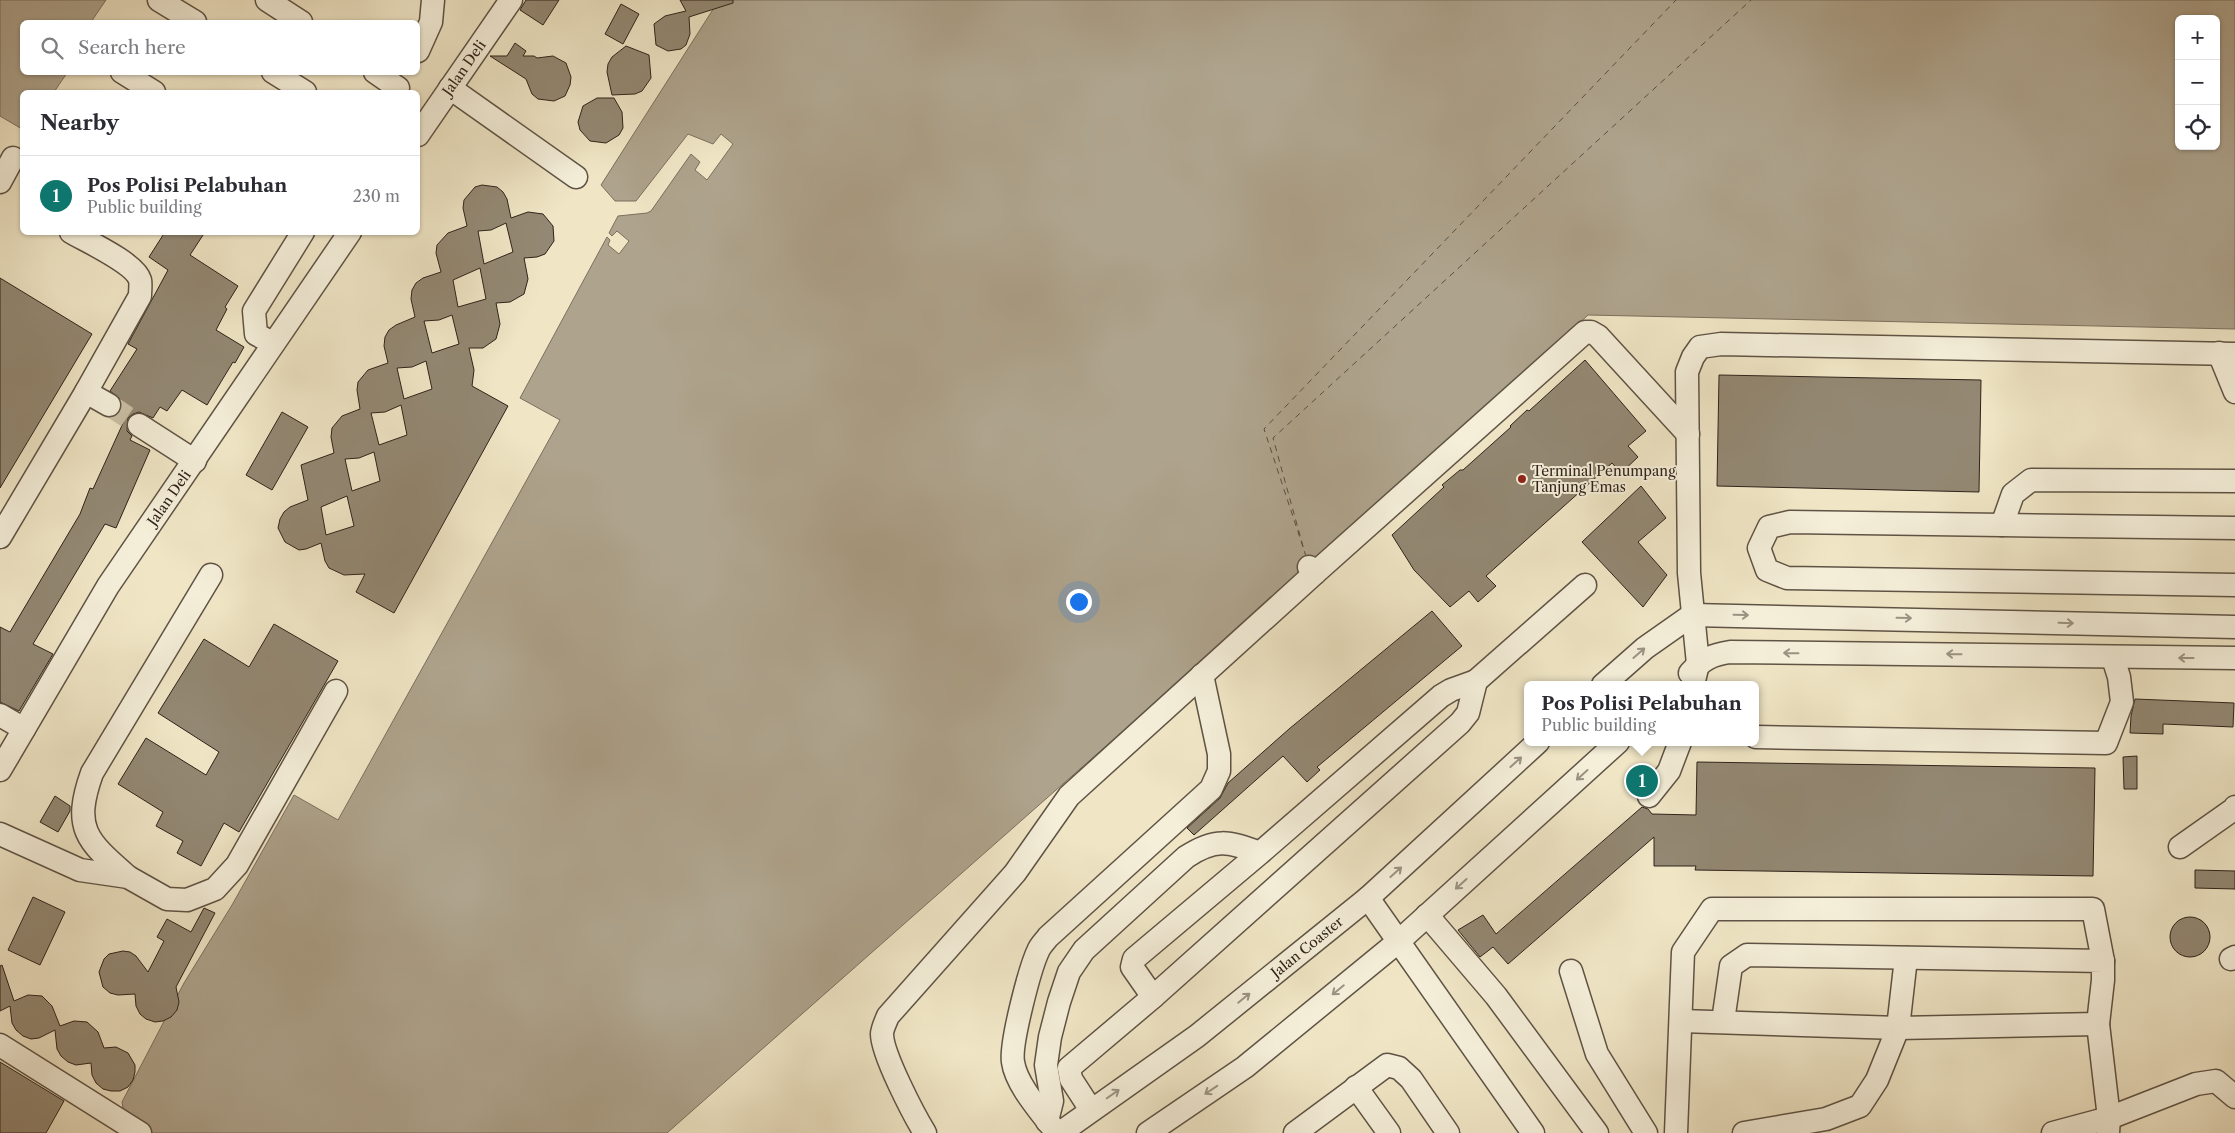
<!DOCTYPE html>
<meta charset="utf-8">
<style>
:root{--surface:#fff;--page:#f7f7f7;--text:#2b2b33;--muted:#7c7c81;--line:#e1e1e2;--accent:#0f766e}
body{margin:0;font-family:"Libre Caslon Text",serif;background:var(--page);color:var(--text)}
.controls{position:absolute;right:15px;top:15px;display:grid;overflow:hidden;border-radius:8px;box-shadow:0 1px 4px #0004}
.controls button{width:45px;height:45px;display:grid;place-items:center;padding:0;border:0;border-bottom:1px solid var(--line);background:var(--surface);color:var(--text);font:25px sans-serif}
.you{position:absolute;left:1078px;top:601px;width:18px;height:18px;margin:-12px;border:4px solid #fff;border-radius:50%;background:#1a73e8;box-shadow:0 0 0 8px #1a73e833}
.badge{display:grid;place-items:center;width:32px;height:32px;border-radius:50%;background:var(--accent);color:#fff;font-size:16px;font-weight:700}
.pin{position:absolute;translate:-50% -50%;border:2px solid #fff;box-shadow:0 1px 5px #0006}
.popup{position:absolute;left:1524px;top:681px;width:235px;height:65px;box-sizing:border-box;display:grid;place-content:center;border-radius:8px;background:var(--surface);filter:drop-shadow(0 1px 4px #0005);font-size:16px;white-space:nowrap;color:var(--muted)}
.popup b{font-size:19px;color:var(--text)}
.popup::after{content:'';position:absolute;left:50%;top:100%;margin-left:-10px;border:10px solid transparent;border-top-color:var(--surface)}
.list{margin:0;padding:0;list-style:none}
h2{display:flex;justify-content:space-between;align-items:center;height:65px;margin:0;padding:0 20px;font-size:21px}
h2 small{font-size:16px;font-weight:400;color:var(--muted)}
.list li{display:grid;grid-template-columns:32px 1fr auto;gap:15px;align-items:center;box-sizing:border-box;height:80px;padding:0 20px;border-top:1px solid var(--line)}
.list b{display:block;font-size:19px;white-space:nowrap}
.list p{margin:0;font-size:16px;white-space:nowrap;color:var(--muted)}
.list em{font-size:16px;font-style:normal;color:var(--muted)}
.icon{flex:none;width:28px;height:28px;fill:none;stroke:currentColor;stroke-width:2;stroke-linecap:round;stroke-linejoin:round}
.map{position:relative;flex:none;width:2235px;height:1133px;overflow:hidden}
.search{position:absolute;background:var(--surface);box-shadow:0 1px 4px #0004;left:20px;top:20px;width:400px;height:55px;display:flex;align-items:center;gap:12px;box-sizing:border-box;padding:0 18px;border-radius:8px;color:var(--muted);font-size:19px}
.panel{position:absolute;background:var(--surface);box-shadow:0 1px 4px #0004;left:20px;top:90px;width:400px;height:145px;border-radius:8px}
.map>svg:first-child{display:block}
.water{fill:#aea38c;stroke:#7b6f5e;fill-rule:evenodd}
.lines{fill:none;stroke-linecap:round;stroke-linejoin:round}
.ferry{stroke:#5b4f42;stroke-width:1;stroke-dasharray:6 5;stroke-linecap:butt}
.building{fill:#938873;stroke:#2f221a;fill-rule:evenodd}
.minor-tunnel{stroke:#c9bfa4;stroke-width:22;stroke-dasharray:22 11;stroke-linecap:butt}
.minor-casing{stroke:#5f5345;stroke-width:25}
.minor{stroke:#f5efda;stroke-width:22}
.oneway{stroke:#9c9384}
.poi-dot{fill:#8f2418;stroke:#f5efda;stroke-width:2}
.labels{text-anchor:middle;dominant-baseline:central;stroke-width:4;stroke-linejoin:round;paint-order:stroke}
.street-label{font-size:14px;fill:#2f221a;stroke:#f5efda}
.poi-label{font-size:14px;fill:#2f221a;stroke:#f5efda;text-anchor:start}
</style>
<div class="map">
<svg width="2235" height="1133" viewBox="0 0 2235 1133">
<rect width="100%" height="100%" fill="#f0e6c6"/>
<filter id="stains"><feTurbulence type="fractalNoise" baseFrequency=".004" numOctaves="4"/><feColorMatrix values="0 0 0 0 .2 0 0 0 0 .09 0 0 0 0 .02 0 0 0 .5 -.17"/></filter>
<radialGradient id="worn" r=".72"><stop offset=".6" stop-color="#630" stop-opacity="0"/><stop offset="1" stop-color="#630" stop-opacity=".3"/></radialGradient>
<g class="water">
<path d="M0 0H106L91 22H22V72L67 73 54 92H22V129L0 116Z"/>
<path d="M719 0H2235V329L1588 315 1520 379 1309 567 667 1133H151L124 1114 122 1102 184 983 232 905 294 795 338 820 560 420 520 398 607 237 610 240 608 245 619 254 629 241 617 231 612 236 609 233 618 216 647 213 651 211 691 154 700 162 695 170 707 180 733 144 721 134 713 144 688 134 636 201H615L601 185ZM2179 19H2216V146H2179Z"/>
</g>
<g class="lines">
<g class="ferry">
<path d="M1303 547 1264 429 1676 0"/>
<path d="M1306 557 1273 438 1751 0"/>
</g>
</g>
<g class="building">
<path d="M526 0H559L543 25 520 10Z"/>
<path d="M680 0H733V3L689 17 690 34 686 45 681 49 668 51 656 45 654 24 665 16 686 11Z"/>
<path d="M621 4 639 14 623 44 605 34Z"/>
<path d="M515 43 526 51 523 56H534L537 58 553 56 566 63 571 77 570 85 565 96 554 101 538 99 532 94 526 79 490 56H507Z"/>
<path d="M626 46 649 55 651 78 642 91 635 94 612 95 607 72 608 64 612 57Z"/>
<path d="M597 98H614L622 112 623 128 619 135 606 143 590 141 580 130 578 122 583 106Z"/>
<path d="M482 185 497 187 503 192 507 199 511 218 528 212 543 214 553 226 554 241 545 254 537 257 524 258 528 279 524 294 510 302 496 303 500 324 496 339 483 348H469L474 370 472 386 508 406 394 613 356 592 365 574 344 575 329 568 325 561 321 543 306 549 299 550 285 542 278 528 280 519 284 512 290 507 308 500 301 465 334 453 331 437 332 428 342 416 360 409 357 390 358 382 368 370 388 363 384 346 385 337 389 330 396 325 415 317 411 299 412 290 416 283 423 278 441 272 436 253 437 245 448 233 467 226 463 208 464 200 475 187ZM506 223 513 252 484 264 478 231 491 230ZM480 268 486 299 458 307 453 280ZM452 315 459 344 432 353 424 321 439 320ZM426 361 432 389 404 399 397 368 412 367ZM401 405 407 435 379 445 371 413 385 412ZM374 452 380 481 352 491 345 459 359 458ZM347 496 354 526 326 535 321 507Z"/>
<path d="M165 232H205L190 255 238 286 225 307 227 309 216 330 244 347 235 363 233 362 207 405 182 390 167 411 160 407 153 418 139 412 133 414 128 418 127 431 132 436 130 440 150 450 116 528 105 524 33 644 53 654 19 711 0 702V627L10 632 80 514 90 488 93 489 124 421 116 416 121 411 120 399 110 391 137 349 128 344 168 270 149 257Z"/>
<path d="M0 278 92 334 0 488Z"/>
<path d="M1585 360 1646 431 1628 446 1638 457 1621 473 1612 463 1486 576 1496 586 1478 602 1469 591 1450 607 1414 570 1392 535 1444 487 1442 485 1460 470H1463L1511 427 1510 426 1527 410 1529 411Z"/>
<path d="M1719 375 1981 380 1979 492 1717 486Z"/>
<path d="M282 412 308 427 272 490 246 475Z"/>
<path d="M1641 486 1666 518 1638 542 1667 575 1643 607 1582 542Z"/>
<path d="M1432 611 1462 646 1317 767 1320 770 1307 782 1283 756 1194 835 1187 828 1220 798 1228 783 1289 729Z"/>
<path d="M274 624 338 661 239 832 224 823 201 866 177 853 183 841 156 826 163 812 118 784 146 738 206 775 219 752 158 713 204 639 249 667Z"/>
<path d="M2135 699 2234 703 2233 727 2163 724V734L2130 733 2131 716Z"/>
<path d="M2137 756V789H2124L2123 757Z"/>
<path d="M1697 762 2095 768 2093 876 1695 870 1696 866H1654V837L1508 964 1493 947 1480 957 1458 930 1483 915 1496 934 1642 807 1648 809 1652 814 1696 815Z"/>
<path d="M1638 769 1651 773 1637 791 1632 789Z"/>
<path d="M55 796 70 806V811L58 832 40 822Z"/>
<path d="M2195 870 2235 871V889L2195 888Z"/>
<path d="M33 897 65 912 40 965 8 950Z"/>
<path d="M204 908 215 913 176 987 179 1002 177 1010 171 1017 163 1021 155 1022 146 1019 140 1014 136 1006 135 994 118 995 110 993 103 987 99 972 104 959 109 954 123 951 130 952 136 956 148 972 164 941 157 937 167 919 191 932Z"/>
<circle cx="2190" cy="937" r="20"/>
<path d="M2 965 14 1001 28 995 42 996 52 1006 60 1026 74 1021 87 1022 98 1032 104 1048 116 1047 128 1053 135 1065V1072L133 1080 128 1087 120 1091H111L103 1089 96 1083 92 1075 91 1063 76 1065 68 1062 61 1056 57 1049 55 1030 39 1038 31 1039 23 1036 16 1030 12 1023 10 1006 0 1011V966Z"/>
<path d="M0 1062 64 1101 46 1133H0Z"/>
</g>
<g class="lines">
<path class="minor-tunnel" d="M109 405 139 425"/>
<g class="minor-casing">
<g id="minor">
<path d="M159 0 195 22"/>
<path d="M267 0 301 22"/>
<path d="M418 51 431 22 433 0"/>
<path d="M122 72 154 92"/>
<path d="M273 72 305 92"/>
<path d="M375 72 398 88"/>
<path d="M450 88 576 177"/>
<path d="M418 135 511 0"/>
<path d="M0 182 13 158"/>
<path d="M71 232C86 241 135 263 140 280 141 284 140 291 140 296L86 392 109 405"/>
<path d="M272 343 256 334 254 311 303 232"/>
<path d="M2219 353 2235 392"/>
<path d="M139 425 195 461"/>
<path d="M2235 481 2031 480 2013 494 2002 525 1790 522 1769 527 1759 548 1767 570 1787 578 2235 585"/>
<path d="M2002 525 2235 528"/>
<path d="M0 537 86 392"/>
<path d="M1309 567 1315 573 1585 332H1591L1598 336 1688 434"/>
<path d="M1692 615 2235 627"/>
<path d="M1690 673C1703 659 1711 655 1730 652L2235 658"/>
<path d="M1476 681 1585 585"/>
<path d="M1603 685 1645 648 1692 615"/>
<path d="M1693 685 1698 664 1689 573 1687 372 1693 357 1700 347 1721 344 2235 354"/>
<path d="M0 715 24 729"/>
<path d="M1756 737 2106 743 2122 702 2119 677 2113 658"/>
<path d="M0 770 108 586 350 232"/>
<path d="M1649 796 1669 771 1680 742"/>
<path d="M0 834 80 870 128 877 167 899 187 900 215 889 237 865 336 691"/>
<path d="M2180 847 2234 809 2235 807"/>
<path d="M128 877C87 841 72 829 92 773L211 575"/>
<path d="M1368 898 1533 1133"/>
<path d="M1427 915 1496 996 1597 1133"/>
<path d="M2231 959 2235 957"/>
<path d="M1571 971 1597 1054 1646 1133"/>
<path d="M1681 1021 1898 1028 2098 1024"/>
<path d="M1723 1021 1731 966 1747 955 2103 961V980L2098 1024 2109 1118 2108 1133"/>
<path d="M0 1045 140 1133"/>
<path d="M1356 1087 1389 1133"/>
<path d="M1091 1110 1071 1079 1069 1068 1153 997"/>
<path d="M1047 1121 1052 1101 1046 1065 1050 1037 1059 1002 1069 972 1084 950 1186 857C1215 838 1228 841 1260 853L1441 696 1451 690 1476 681 1468 713 1460 723 1153 997 1132 967 1134 959 1260 853"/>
<path d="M1053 1128C1040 1111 1016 1084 1013 1062 1010 1044 1030 967 1039 949 1041 945 1045 941 1048 937L1211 789 1219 771V754L1202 675"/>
<path d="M925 1133C914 1115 882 1054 882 1034 882 1029 886 1021 888 1016L1015 873 1069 796 1315 573"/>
<path d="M1060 1133 1197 1036 1368 898 1538 742"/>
<path d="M1148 1133 1245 1067 1399 941 1618 742"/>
<path d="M1295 1133 1387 1065 1399 1068 1411 1079 1448 1133"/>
<path d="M1676 1133 1683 952 1712 909H2093L2103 961"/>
<path d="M1744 1133 1826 1119 1860 1106 1877 1080 1898 1028 1906 958"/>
<path d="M2053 1133 2109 1118 2196 1084 2216 1081 2235 1097"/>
</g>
</g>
<use href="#minor" class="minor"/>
</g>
<defs><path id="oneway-shaft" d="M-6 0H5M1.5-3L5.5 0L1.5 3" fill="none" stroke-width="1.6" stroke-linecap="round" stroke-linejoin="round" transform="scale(1.25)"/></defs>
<g class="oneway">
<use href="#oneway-shaft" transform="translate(1741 615) rotate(1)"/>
<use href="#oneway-shaft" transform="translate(1904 618) rotate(1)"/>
<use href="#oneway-shaft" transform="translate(2066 623) rotate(2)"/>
<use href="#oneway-shaft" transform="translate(1639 653) rotate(-41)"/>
<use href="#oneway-shaft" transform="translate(1791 653) rotate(-179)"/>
<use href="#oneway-shaft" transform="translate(1954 654) rotate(-179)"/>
<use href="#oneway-shaft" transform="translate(2186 658) rotate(180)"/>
<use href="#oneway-shaft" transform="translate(1516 762) rotate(-42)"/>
<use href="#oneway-shaft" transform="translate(1582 775) rotate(138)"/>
<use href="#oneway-shaft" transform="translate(1396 872) rotate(-42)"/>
<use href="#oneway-shaft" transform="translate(1461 884) rotate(138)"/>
<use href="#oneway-shaft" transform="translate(1338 990) rotate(141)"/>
<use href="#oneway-shaft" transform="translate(1244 998) rotate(-39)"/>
<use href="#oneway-shaft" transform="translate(1211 1090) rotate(146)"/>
<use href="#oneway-shaft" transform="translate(1113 1094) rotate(-35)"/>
</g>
<circle class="poi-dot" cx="1522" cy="479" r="5"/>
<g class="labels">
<g class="street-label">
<text transform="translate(464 68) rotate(-55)">Jalan Deli</text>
<text transform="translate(169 498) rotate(-55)">Jalan Deli</text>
<text transform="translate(1307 947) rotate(-39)">Jalan Coaster</text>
</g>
<g class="poi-label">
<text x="1532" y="471">Terminal Penumpang<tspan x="1532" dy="16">Tanjung Emas</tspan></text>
</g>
</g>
<rect width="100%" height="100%" filter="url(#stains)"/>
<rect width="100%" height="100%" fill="url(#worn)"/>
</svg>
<div class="controls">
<button>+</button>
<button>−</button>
<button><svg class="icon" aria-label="locate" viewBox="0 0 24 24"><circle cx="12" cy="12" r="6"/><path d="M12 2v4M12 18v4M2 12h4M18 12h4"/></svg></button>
</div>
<div class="you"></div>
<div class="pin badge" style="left:1642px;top:781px">1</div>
<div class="popup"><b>Pos Polisi Pelabuhan</b>Public building</div>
<div class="search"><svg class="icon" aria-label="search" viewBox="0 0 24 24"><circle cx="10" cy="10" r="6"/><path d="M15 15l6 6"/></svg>Search here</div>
<section class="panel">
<h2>Nearby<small></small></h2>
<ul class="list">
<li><span class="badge">1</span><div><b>Pos Polisi Pelabuhan</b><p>Public building</p></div><em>230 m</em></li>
</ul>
</section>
</div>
